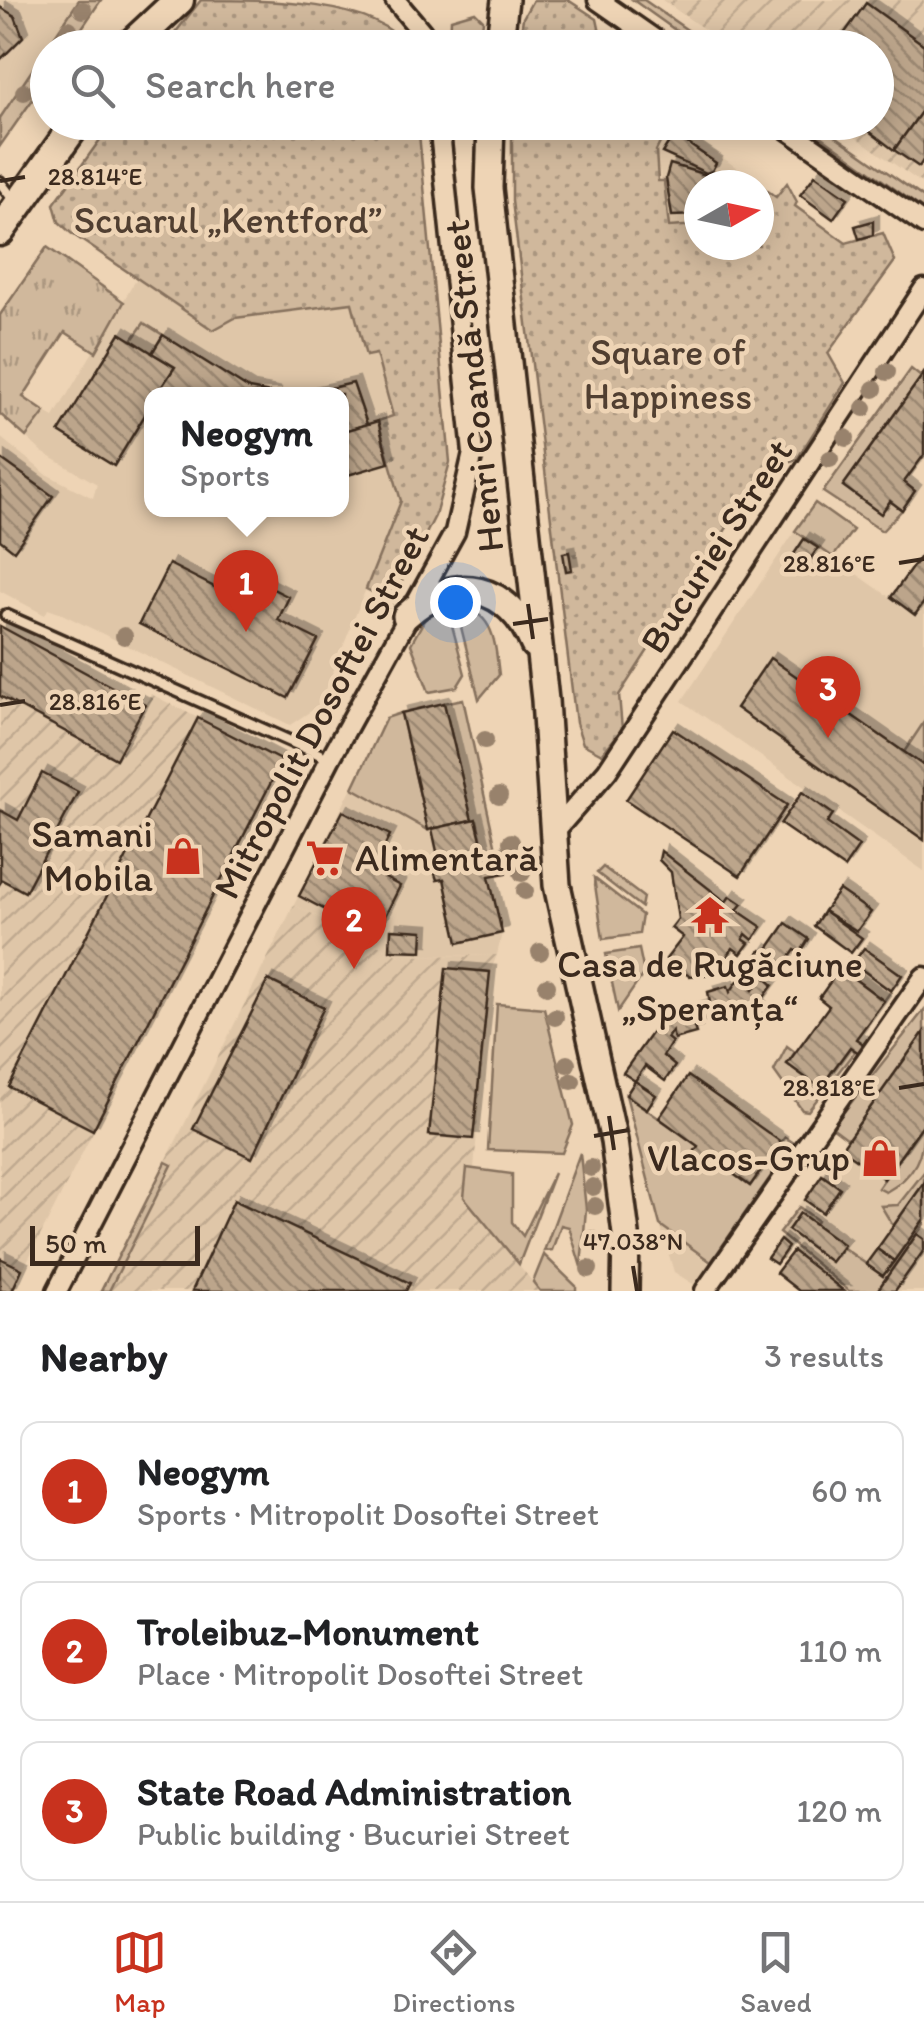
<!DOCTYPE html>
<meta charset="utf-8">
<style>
:root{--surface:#fff;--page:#f6f6f6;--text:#202124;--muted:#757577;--line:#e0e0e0;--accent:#c8321e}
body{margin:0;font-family:Itim,sans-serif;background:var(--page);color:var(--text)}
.compass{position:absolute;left:684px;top:170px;width:90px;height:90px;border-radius:50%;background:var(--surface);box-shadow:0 5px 25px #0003;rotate:81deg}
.scale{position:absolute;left:30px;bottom:25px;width:170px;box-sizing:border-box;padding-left:10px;border:5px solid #3b2a1e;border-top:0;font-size:28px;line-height:35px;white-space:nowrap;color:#3b2a1e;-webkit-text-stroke:8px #eed4b5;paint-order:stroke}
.you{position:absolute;left:455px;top:602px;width:35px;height:35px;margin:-25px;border:8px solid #fff;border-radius:50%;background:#1a73e8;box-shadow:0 0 0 15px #1a73e833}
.badge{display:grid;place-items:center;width:65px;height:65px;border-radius:50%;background:var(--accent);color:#fff;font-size:32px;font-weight:700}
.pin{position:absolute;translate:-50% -82px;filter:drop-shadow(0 2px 5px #0008)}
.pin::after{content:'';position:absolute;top:52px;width:35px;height:30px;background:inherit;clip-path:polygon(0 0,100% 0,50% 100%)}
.popup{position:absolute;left:144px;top:387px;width:205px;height:130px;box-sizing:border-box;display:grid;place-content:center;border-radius:20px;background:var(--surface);filter:drop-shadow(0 2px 8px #0005);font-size:32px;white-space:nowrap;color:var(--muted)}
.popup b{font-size:38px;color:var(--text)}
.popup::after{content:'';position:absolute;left:50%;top:100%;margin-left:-20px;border:20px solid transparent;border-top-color:var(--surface)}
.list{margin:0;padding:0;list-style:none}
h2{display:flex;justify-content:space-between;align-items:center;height:130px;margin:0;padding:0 40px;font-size:42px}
h2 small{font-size:32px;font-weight:400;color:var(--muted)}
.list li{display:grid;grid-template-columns:65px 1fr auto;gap:30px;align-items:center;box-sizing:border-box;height:140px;margin:0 20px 20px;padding:0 20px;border:2px solid var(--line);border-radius:20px}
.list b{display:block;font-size:38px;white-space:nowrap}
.list p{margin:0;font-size:32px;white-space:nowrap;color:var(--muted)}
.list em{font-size:32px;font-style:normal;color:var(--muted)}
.icon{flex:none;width:55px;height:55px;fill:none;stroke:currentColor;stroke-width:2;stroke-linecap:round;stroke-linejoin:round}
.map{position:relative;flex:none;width:924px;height:1291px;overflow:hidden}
.search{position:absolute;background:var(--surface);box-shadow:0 5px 25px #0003;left:30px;right:30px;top:30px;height:110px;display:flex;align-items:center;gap:25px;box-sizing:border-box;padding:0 35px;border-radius:55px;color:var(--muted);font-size:38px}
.sheet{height:610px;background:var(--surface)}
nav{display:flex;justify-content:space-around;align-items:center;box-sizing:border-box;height:140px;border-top:2px solid var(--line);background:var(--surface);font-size:28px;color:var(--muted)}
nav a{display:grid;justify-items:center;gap:5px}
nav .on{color:var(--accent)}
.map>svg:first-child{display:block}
.built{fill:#dfc6a8;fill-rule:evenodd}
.industrial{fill:url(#industrial-furrows)}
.grass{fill:url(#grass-tufts);stroke:#86715d;stroke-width:2.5}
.park{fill:url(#park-dots);stroke:#86715d;stroke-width:2.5}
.garden{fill:#d0b89c;stroke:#86715d;stroke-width:2.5}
.building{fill:url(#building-back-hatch);stroke:#3b2a1e;stroke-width:2.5;filter:url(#shadow)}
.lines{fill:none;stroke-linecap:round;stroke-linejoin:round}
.service-casing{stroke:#3b2a1e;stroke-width:16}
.minor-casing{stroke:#3b2a1e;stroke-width:25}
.secondary-casing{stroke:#3b2a1e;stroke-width:32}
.primary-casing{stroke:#3b2a1e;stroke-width:35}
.service{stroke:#eed4b5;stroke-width:9}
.minor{stroke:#eed4b5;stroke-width:18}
.secondary{stroke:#eed4b5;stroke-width:25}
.primary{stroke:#eed4b5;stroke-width:28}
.tree{fill:#98826c}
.ticks{fill:none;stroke:#3b2a1e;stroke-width:4}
.labels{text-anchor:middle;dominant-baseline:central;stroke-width:9;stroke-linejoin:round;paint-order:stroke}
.park-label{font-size:38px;fill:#513f31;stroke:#eed4b5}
.street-label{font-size:38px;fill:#3b2a1e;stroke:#eed4b5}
.poi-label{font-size:38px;fill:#3b2a1e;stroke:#eed4b5;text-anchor:end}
.ticks-label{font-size:25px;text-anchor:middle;fill:#3b2a1e;stroke:#eed4b5;stroke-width:9;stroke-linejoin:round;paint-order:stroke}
</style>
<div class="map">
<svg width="924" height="1291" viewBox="0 0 924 1291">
<defs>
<pattern id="industrial-furrows" width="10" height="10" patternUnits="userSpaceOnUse" patternTransform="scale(2.5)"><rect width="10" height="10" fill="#dfc6a8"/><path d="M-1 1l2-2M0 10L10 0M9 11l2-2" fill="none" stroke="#c0aa90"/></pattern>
<pattern id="grass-tufts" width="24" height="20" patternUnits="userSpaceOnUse" patternTransform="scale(2.5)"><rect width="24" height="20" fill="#d0b89c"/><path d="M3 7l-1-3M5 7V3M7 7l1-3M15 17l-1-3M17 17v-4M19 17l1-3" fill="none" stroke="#aa967f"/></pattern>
<pattern id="park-dots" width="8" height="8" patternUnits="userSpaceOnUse" patternTransform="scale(2.5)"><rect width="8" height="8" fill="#d0b89c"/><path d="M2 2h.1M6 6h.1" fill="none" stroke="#aa967f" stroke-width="1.8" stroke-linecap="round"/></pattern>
<pattern id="building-back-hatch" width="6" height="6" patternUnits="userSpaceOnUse" patternTransform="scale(2.5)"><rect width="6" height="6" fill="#bca58b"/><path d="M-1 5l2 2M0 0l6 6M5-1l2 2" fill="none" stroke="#9a8771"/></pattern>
<filter id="shadow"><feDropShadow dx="6" dy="-6" stdDeviation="0" flood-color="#0004"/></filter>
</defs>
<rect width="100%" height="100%" fill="#eed4b5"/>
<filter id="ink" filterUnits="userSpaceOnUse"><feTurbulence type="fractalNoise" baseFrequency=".01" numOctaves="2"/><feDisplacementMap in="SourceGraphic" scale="20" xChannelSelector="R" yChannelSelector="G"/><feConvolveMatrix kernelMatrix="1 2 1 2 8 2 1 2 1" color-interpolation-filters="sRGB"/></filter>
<g filter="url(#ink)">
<g class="built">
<path d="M0 0H79L0 118Z"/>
<path d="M670 123H676L749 177 743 185 710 177 709 185H699V225L669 227 656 151Z"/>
<path d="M137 278 217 330 235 318 352 303 366 355 376 353 394 417 378 422 401 500 320 705 290 725 62 614 48 609 45 615 0 591V437L46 474 93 498 97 484 42 452 26 437 45 412 54 417ZM151 394H341V510H151Z"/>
<path d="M795 531 914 614 924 602V871L682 701Z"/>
<path d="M444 703 471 820 476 819 485 855 502 852 506 873 489 877 502 933 497 955 400 956 294 905 386 718Z"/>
<path d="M924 1032V1291H849L779 1233Z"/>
<path d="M660 1225 710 1264 693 1284 674 1272Z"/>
</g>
<g class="industrial">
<path d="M662 0H924V185L836 123 876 122V48L730 47Z"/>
<path d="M0 626 145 705 151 694 282 761 12 1291H0Z"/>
<path d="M294 905 400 956 497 955 490 972 474 1169 468 1168 464 1197 540 1291H101Z"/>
</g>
<g class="grass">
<path d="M475 12 483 20 481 38 450 44 451 19Z"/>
<path d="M47 247 124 302 96 352 65 332 23 397 45 412 26 437 0 414V315Z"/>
</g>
<g class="park">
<path d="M201 0C264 0 375 0 408 47H164Z"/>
<path d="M533 0H568L597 19 603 47H519L523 18Z"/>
<path d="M112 123H418L450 462 435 516 387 611H379L380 596 366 589 401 501 378 421 393 416 376 354 366 356 352 303 235 318 213 330 71 233 59 222 54 204Z"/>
<path d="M512 123H670L656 151 658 181H664L669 227 699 225V245H759V185H743L749 177 776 197 787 183 797 202 795 206 846 243 883 233 895 261 828 353 845 383 797 459 764 470 619 695 622 729 602 754 583 744 576 723 512 201Z"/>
</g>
<g class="garden">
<path d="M79 0H101L69 47 48 48 47 79 0 146V118Z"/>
<path d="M633 0H644L712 47H699Z"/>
<path d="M803 123H817L924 198V210Z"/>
<path d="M144 323 163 335 152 353 132 340Z"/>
<path d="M911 369 921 377 843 486 880 513 890 501 902 510 882 531 823 492Z"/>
<path d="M815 503 853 530 833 557 795 531Z"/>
<path d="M447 607 465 674 457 687 429 692 411 644 426 617Z"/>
<path d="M456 607C495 610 495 644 499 675L479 699Z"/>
<path d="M463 699 497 853 485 856 477 820H472L444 703Z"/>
<path d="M401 713V714L428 830 353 788 386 718Z"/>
<path d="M924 722V766L904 752Z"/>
<path d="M603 867 643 897 641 907 597 873Z"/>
<path d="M594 878 642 915 639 934 603 939Z"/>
<path d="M639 949 644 973 618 1011 606 954Z"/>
<path d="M848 959 891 991 884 1001 840 968Z"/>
<path d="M497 1004 544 1008 573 1125 562 1153 488 1150Z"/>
<path d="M924 1010V1032L848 1139 832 1127Z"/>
<path d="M787 1046 795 1052 787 1064 820 1088 850 1047 855 1051 808 1111 802 1110 774 1071Z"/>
<path d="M626 1095 698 1146 691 1158 703 1166 710 1157 750 1186 785 1137 794 1143 711 1262 660 1225Z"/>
<path d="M924 1123C924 1155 915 1176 886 1192L878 1188Z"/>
<path d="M580 1153 586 1209 581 1267 569 1227 561 1225 552 1250 544 1251Z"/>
<path d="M166 1162 172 1165 109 1291H101Z"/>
<path d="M467 1168 512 1174V1222L523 1236 554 1173 519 1264 464 1197Z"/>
<path d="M924 1172V1183L893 1226 881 1206 898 1205Z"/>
<path d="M799 1207 817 1220 815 1224 800 1213 788 1230 842 1247 883 1276 924 1219V1224L877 1291H849L779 1233Z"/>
<path d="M544 1255 576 1286V1291H540L533 1282Z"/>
</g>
<g class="building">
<path d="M866 3 924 45V108L894 150 857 122H876V48H834Z"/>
<path d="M0 7 15 16 23 37 0 60Z"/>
<path d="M924 108V159L919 167 894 150Z"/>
<path d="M674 134 716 163 712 171 706 173 662 153Z"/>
<path d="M670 164 706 175V185H699V215L672 216 666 178Z"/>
<path d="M815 175 848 198 833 219 800 195Z"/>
<path d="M873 221V235L859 239 855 226Z"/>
<path d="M120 333 175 367 157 394H151V405L114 466 59 432Z"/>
<path d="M163 335 249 389 276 394H157L175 367 152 353Z"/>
<path d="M924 373V455L904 482 915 491 902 510 890 501 881 514 843 486Z"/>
<path d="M353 383 367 424 341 432V394H305Z"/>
<path d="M378 421 389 463 341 477V432Z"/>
<path d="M0 458 53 496 14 551 0 540Z"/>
<path d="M804 539 818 548 803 569 790 560Z"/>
<path d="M924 551V602L915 615 891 597Z"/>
<path d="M569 552 572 570 566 571 563 553Z"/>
<path d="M169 564 250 605 261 583 289 597 278 620 318 640 288 698 139 624Z"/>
<path d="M0 626 145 705 116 759 0 696Z"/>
<path d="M770 658 924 766V840L736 708Z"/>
<path d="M444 703 472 820 428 830 401 713Z"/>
<path d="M198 718 282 761 93 1130 9 1087Z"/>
<path d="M673 729 787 805 740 876 626 800Z"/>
<path d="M42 773 78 792 25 892 2 880 0 883V810L18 820Z"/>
<path d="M802 792 833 814 827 823 859 846 844 868 780 824Z"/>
<path d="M343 811 390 835 372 871 400 886 375 936 299 896Z"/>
<path d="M476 819 485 856 502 852 506 873 489 876 502 933 458 943 444 879 437 880 435 874 433 867 440 865 432 829Z"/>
<path d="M661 851 726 902 730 896 742 904 737 910 762 927 753 940 746 934 743 939 749 943 741 954 733 948 721 965 726 973 689 976 666 959 683 937 671 928 678 919 671 872 659 860Z"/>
<path d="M839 890 871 912 857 931 824 911Z"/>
<path d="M824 911 862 938 851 953 814 926Z"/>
<path d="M786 923 809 939 800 953 795 950 777 975 755 959 761 950 765 953Z"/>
<path d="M391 929 423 931 422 951 390 950Z"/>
<path d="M864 948 902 975 891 991 853 963Z"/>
<path d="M446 968 490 972 473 1139 429 1135Z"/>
<path d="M840 968 884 1001 856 1039 865 1045 859 1053 850 1047 820 1088 787 1064 829 1006 819 998Z"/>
<path d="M763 976 773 985 759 1004 762 1013 752 1018 749 1007 693 1024 696 1033 674 1039 672 1031 667 1038 672 1042 663 1056 675 1066 665 1081 645 1066 635 1081 623 1073 662 1018 710 1003 708 992 728 986 730 992 740 978 753 990Z"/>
<path d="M268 980 324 1007 252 1158 193 1129Z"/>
<path d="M924 1032V1123L884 1179 841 1149Z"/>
<path d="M688 1076 781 1142 750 1186 710 1157 703 1166 691 1157 698 1146 659 1118Z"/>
<path d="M635 1081 656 1095 647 1109 626 1095Z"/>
<path d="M822 1175 840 1188 823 1213 805 1200Z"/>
<path d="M924 1183V1219L894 1261 877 1249Z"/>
<path d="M234 1200 410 1283 406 1291H192Z"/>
<path d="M800 1213 844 1245 831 1262 788 1230Z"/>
<path d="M917 1234 924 1239V1250L895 1291H877Z"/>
<path d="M780 1240 788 1247 776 1264 767 1258Z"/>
<path d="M877 1249 894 1261 883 1276 866 1264Z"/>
<path d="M793 1251 844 1291H799L776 1273Z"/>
<path d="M0 1258 22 1269 12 1291H0Z"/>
</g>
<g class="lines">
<g class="service-casing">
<g id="service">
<path d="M0 182 16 203"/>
<path d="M6 615 330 759"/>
</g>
</g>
<g class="minor-casing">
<g id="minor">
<path d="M395 0 422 32 427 48"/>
<path d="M598 0 667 48"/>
<path d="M777 122 924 224"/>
<path d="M553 833 607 771 924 289"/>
<path d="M57 1291 330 759 455 532 473 453 439 122"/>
<path d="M705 1291 924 977"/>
</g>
</g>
<g class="secondary-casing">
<g id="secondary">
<path d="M499 48 505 0"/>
<path d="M491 122 489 188 545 700 557 885 614 1141 626 1234 625 1291"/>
<path d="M406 616C454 571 509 585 534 645"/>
</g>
</g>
<g class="primary-casing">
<g id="primary">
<path d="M134 42 179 0"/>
<path d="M0 231 77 122"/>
</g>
</g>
<use href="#service" class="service"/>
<use href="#minor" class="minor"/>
<use href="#secondary" class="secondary"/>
<use href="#primary" class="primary"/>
</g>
<g class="tree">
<circle cx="83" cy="10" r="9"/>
<circle cx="69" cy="29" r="9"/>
<circle cx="24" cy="92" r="9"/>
<circle cx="887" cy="372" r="9"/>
<circle cx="874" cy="389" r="9"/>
<circle cx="864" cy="408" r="9"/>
<circle cx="846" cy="438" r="9"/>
<circle cx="830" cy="459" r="9"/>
<circle cx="124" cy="636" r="9"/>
<circle cx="485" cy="740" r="9"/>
<circle cx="499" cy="796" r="9"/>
<circle cx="511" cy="842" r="9"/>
<circle cx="522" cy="873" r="9"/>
<circle cx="525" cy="891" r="9"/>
<circle cx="540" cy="952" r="9"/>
<circle cx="547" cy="986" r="9"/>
<circle cx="555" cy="1017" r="9"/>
<circle cx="567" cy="1064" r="9"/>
<circle cx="572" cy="1081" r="9"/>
<circle cx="591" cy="1168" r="9"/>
<circle cx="593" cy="1187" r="9"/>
<circle cx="595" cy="1206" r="9"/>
<circle cx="592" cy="1239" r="9"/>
<circle cx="589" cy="1269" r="9"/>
</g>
</g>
<path class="ticks" d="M0 181 25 177M899 563 924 559M528 604 533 639M513 624 548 619M0 705 25 701M899 1088 924 1084M609 1116 614 1150M594 1136 629 1130M633 1266 637 1291"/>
<defs>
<g id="shop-bare" transform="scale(3)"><path d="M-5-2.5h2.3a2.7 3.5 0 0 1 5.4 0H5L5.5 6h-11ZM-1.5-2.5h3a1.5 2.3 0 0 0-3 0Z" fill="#c8321e" stroke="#eed4b5" stroke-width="2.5" paint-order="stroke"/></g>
<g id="supermarket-bare" transform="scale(3)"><path d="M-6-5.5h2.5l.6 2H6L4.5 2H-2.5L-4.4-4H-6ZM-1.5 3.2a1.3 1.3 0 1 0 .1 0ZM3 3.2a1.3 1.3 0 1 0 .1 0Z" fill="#c8321e" stroke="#eed4b5" stroke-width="2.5" paint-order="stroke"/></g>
<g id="temple-bare" transform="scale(3)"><path d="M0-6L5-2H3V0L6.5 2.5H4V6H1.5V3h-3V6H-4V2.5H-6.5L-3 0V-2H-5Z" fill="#c8321e" stroke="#eed4b5" stroke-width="2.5" paint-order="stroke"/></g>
</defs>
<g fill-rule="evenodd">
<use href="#shop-bare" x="183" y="856"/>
<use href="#supermarket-bare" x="325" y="858"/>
<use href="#temple-bare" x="710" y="915"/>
<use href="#shop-bare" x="880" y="1158"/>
</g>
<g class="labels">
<g class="park-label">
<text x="228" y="220">Scuarul „Kentford”</text>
<text x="668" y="352">Square of<tspan x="668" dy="44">Happiness</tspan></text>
</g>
<g class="street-label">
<text transform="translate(473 386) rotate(-96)">Henri Coandă Street</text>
<text transform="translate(716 546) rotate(-57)">Bucuriei Street</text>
<text transform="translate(321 712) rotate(-62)">Mitropolit Dosoftei Street</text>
</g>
<g class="poi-label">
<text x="153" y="834">Samani<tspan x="153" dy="44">Mobila</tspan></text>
<text x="355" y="858" text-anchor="start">Alimentară</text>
<text x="710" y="964" text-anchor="middle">Casa de Rugăciune<tspan x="710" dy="44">„Speranța“</tspan></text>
<text x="850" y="1158">Vlacos-Grup</text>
</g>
</g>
<g class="ticks-label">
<text x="95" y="185">28.814°E</text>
<text x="829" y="572">28.816°E</text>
<text x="95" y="710">28.816°E</text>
<text x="829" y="1096">28.818°E</text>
<text x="633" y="1250">47.038°N</text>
</g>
</svg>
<svg class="compass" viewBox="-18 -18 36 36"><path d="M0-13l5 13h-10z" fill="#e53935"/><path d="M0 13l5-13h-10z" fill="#757577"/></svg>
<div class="scale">50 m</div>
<div class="you"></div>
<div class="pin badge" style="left:246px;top:632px">1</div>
<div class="popup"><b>Neogym</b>Sports</div>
<div class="pin badge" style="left:354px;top:969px">2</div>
<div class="pin badge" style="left:828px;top:738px">3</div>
<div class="search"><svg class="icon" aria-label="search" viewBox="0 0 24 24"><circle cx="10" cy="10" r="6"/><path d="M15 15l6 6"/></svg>Search here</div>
</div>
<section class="sheet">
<h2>Nearby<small>3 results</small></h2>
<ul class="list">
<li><span class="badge">1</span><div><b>Neogym</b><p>Sports · Mitropolit Dosoftei Street</p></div><em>60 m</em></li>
<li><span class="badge">2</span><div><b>Troleibuz-Monument</b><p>Place · Mitropolit Dosoftei Street</p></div><em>110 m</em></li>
<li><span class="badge">3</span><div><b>State Road Administration</b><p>Public building · Bucuriei Street</p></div><em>120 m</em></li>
</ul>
</section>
<nav>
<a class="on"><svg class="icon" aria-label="map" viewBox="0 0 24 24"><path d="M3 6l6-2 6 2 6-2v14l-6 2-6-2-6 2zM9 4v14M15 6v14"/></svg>Map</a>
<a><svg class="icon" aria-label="directions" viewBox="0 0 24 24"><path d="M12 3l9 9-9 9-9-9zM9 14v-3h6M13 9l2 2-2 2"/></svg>Directions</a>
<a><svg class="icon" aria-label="saved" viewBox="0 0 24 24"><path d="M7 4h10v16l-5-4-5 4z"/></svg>Saved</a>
</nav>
